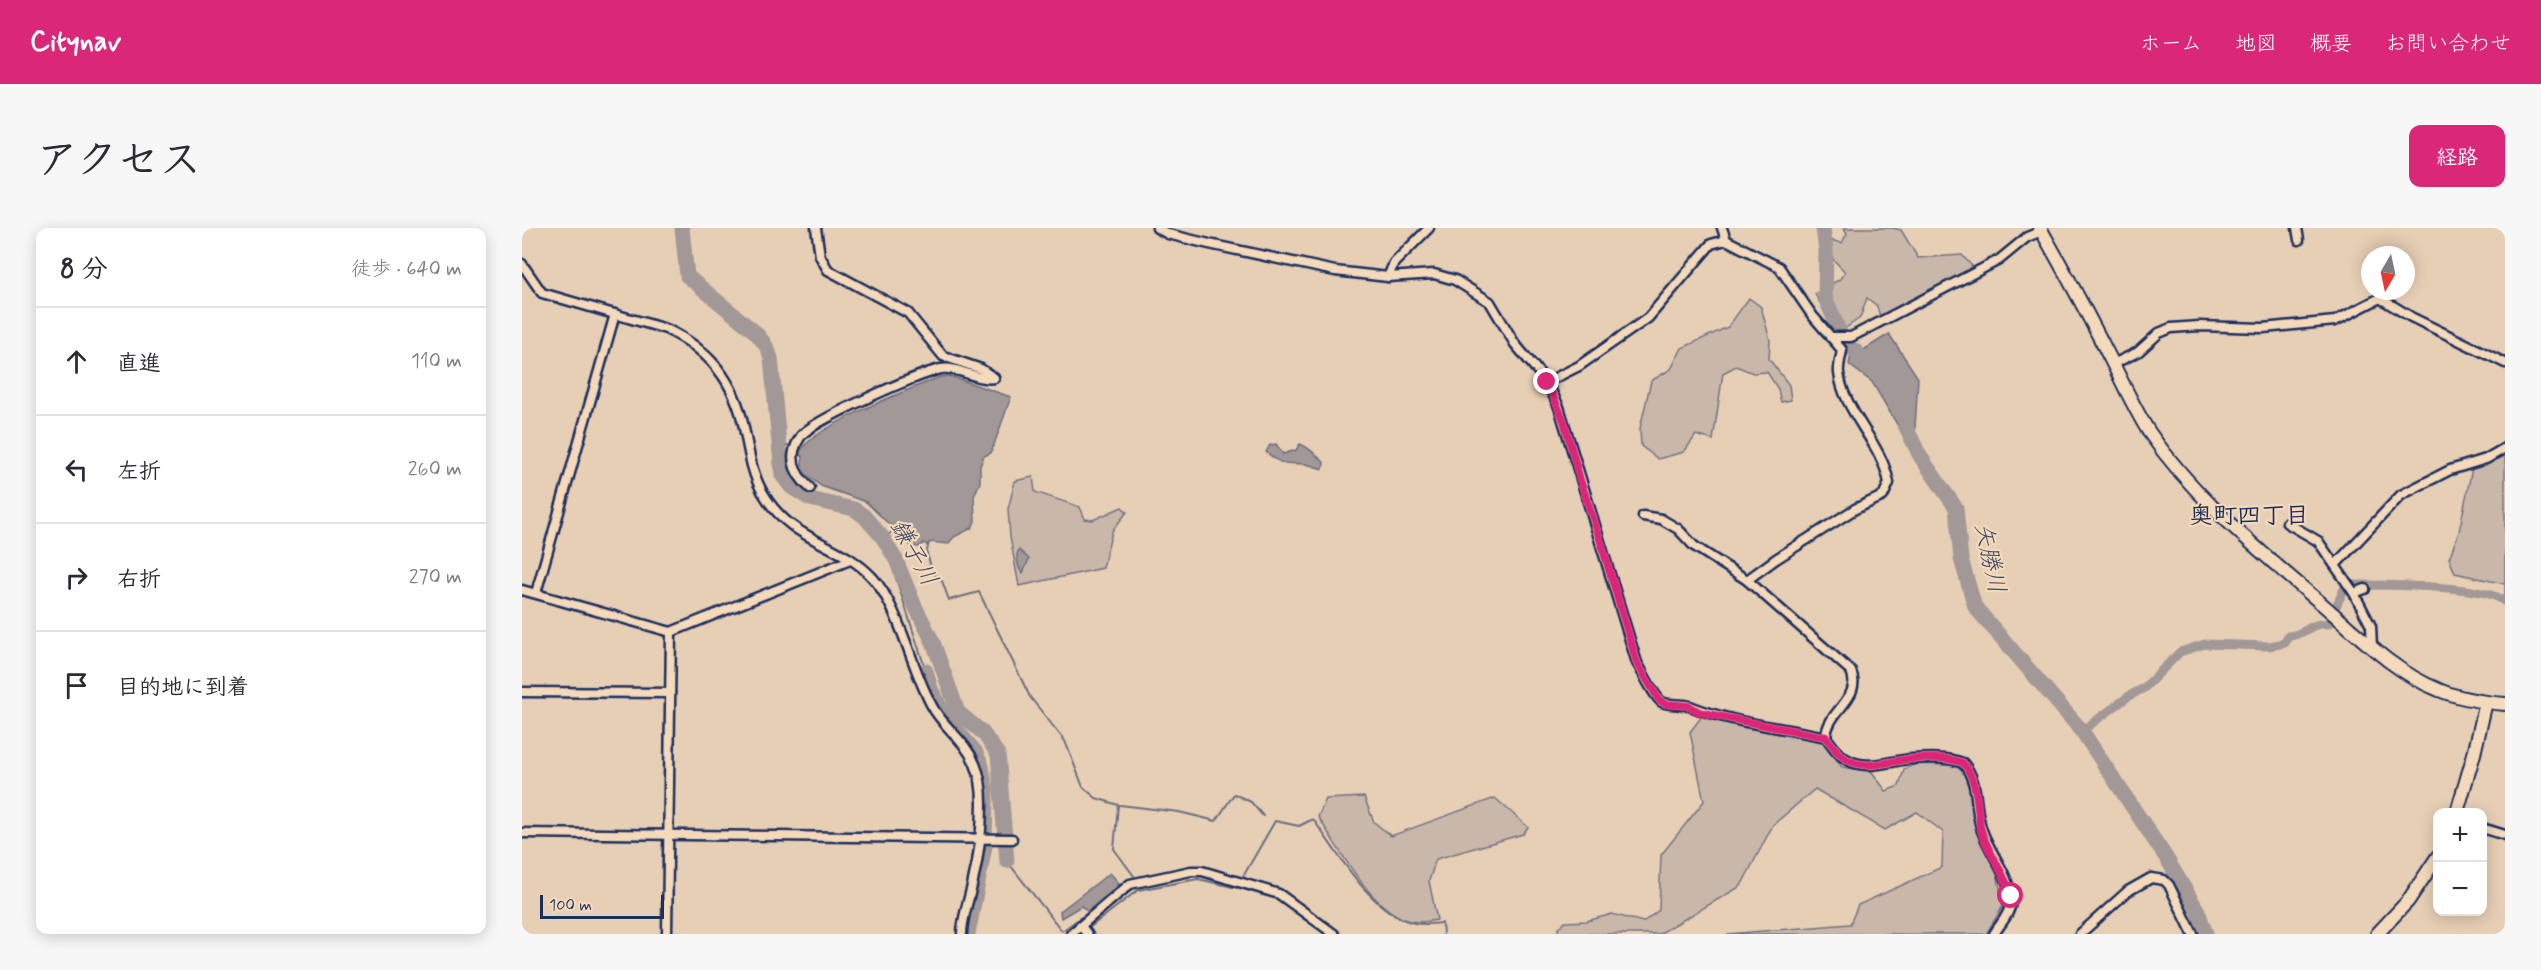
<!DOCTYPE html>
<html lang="ja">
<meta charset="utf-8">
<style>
:root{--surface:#fff;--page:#f7f7f7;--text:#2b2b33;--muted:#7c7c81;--line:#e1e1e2;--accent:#db2777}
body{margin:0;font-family:Mynerve,"Klee One",sans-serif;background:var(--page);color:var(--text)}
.controls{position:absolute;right:18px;bottom:18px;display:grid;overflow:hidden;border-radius:12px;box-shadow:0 3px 15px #0003}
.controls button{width:54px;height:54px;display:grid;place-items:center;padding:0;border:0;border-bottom:2px solid var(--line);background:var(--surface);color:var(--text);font:30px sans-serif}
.compass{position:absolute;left:1839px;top:18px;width:54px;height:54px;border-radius:50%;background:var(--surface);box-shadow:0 3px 15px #0003;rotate:189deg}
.scale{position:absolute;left:18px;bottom:15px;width:124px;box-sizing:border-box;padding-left:6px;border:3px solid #1b2f5e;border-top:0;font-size:16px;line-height:21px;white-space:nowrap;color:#1b2f5e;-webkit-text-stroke:4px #f4d9bb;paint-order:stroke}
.stop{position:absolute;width:18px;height:18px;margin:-14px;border:4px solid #db2777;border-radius:50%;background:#fff}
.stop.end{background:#db2777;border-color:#fff;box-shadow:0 2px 6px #0008}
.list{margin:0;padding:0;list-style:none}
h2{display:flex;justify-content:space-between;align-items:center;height:78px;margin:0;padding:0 24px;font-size:26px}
h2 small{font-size:20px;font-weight:400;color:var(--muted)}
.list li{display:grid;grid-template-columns:39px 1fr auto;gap:18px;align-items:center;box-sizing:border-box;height:108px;padding:0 24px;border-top:2px solid var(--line)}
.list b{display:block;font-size:22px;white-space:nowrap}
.list em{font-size:20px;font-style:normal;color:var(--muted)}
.icon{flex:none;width:33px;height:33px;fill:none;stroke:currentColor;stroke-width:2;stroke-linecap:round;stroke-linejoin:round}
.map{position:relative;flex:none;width:1983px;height:706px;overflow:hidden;border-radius:12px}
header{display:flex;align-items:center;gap:36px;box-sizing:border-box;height:84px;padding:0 30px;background:var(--accent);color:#fff}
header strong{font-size:28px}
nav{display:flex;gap:33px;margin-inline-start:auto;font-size:21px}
.intro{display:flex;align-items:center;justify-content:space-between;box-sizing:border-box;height:144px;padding:0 36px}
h1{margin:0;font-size:42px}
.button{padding:15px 27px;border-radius:12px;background:var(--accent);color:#fff;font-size:21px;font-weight:700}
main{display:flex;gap:36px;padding:0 36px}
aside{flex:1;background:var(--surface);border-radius:12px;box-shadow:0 3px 15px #0003}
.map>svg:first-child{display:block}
.green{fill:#c9b7a9;stroke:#727384;stroke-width:1.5}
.water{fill:#a19897;stroke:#6b6e80;stroke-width:1.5}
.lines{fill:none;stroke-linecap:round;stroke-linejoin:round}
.stream{stroke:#6b6e80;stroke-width:2}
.canal{stroke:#a19897;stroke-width:9}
.river{stroke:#a19897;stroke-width:15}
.street-casing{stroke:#1b2f5e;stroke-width:13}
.secondary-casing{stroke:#1b2f5e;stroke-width:16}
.street{stroke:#f4d9bb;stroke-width:8}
.secondary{stroke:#f4d9bb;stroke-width:12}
.route{stroke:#db2777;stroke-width:8}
.labels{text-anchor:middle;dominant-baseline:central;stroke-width:4.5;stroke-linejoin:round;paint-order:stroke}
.neighbourhood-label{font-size:24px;font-weight:bold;fill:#1b2f5e;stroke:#f4d9bb}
.water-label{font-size:24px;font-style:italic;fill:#3c496c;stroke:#f4d9bb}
</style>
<header>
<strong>Citynav</strong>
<nav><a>ホーム</a><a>地図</a><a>概要</a><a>お問い合わせ</a></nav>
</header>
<div class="intro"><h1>アクセス</h1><a class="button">経路</a></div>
<main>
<aside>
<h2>8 分<small>徒歩 · 640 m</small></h2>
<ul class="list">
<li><svg class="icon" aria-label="ahead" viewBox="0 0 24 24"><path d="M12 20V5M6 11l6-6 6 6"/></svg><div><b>直進</b></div><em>110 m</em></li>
<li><svg class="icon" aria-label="left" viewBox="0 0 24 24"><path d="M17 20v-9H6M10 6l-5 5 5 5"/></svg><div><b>左折</b></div><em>260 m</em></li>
<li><svg class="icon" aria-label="right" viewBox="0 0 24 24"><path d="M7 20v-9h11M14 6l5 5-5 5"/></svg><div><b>右折</b></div><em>270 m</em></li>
<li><svg class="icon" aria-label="arrive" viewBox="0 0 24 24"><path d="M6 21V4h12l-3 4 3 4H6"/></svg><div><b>目的地に到着</b></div></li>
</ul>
</aside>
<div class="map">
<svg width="1983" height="706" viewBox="0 0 1983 706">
<rect width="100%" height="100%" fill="#e7cfb5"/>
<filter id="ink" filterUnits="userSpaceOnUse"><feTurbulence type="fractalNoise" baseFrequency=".0167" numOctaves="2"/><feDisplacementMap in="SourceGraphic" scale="12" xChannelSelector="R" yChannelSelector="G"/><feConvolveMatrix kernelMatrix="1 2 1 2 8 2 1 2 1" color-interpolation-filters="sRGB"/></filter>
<g filter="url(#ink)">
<g class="green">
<path d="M1322 0H1371L1379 2 1396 30 1440 27 1450 38 1446 43 1358 89 1355 78 1345 70 1338 90 1315 106 1293 66 1318 51 1323 44 1310 30 1308 12 1320 15 1325 5Z"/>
<path d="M1227 70 1239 79 1248 112 1247 131 1267 157 1269 172 1259 174 1256 161 1245 144 1231 145 1214 138 1201 145 1191 212 1174 207 1162 224 1136 231 1119 218 1118 200 1129 153 1149 141 1160 120 1206 99Z"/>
<path d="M1983 227V368V356L1933 345 1927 330 1937 304 1950 240Z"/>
<path d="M511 249 513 264 558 279 563 291 571 292 600 279 605 284 590 303 581 340 497 358 488 309 486 281 493 253Z"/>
<path d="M1180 488 1300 512 1320 539 1350 544 1364 563 1377 558 1382 541 1394 536 1431 537 1441 543 1448 563 1454 604 1476 649 1481 678 1464 706H1205L1328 696 1336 677 1420 639 1421 604 1395 584 1363 602 1293 561 1251 597 1219 658 1137 706H1036V701L1043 694 1065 693 1090 686 1121 694 1137 682 1139 627 1182 573 1168 504Z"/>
<path d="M842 569 852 594 869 608 973 570 1006 599 1001 606 914 631 907 653 915 692C909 693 902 694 896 694 853 692 818 621 796 589L804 571Z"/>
</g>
<g class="water">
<path d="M1367 106 1396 150 1392 216 1389 220 1350 154 1327 137 1329 126 1340 123Z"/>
<path d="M428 148 489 169 469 225 462 228 458 238V254L452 268 453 293 450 300 432 309 426 316 408 314 406 318 402 315 397 319 389 318 377 303H374L344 274 299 258 281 244 279 241 281 229 277 226C286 200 388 161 418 149Z"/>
<path d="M754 216 761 226 774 222 778 216C789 220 793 227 802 234L801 241C796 240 789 237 783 236 761 234 763 240 744 224L748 217Z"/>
<path d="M497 322 507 331 501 345C496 342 493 327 497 322Z"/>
<path d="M588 645 597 655 594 660 565 683 559 678 539 690 538 683Z"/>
</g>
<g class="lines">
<g class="stream">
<path d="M258 213 269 219"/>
<path d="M375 301 361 310 404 443"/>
<path d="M406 316 405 326 411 345 420 353 427 372 457 364 508 469 543 513 561 559 574 570 596 577 592 621 612 648"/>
<path d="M598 577 657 584 694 593 712 566 729 574 741 588"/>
<path d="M485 633 540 703 559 689"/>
<path d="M719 652 753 593 777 598 791 591C816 625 849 685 892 695 902 697 911 696 920 695L921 706"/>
<path d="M567 700 616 662 676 651 715 660 716 657"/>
<path d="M568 701 572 706"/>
</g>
<path class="canal" d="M1560 503 1607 468 1622 460 1658 424 1683 416 1747 418 1763 415 1766 408C1784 407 1788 394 1806 396L1822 361 1834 357C1861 357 1967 357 1983 374"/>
<g class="river">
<path d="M160 0 165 48 233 104C241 113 246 119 249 130L260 247 269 259 288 271 332 281 342 288 361 310 374 332 392 376 411 414 436 484 461 505 476 526 485 633"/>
<path d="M1301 0 1304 23 1303 69 1323 117 1335 124 1347 141"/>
<path d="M1383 197 1398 228 1434 280 1439 331 1453 379 1560 503 1645 631 1676 683 1684 706"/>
<path d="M404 443 409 461 424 490 453 523 460 538 464 563 463 618 446 706"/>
</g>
<g class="street-casing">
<g id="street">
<path d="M294 0 298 28 306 42 386 85 421 128 459 141 472 150"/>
<path d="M635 0 646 6 687 16 813 43 866 49 912 46 933 52 968 74 993 116 1025 154 1037 179 1115 435C1121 444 1132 469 1140 474 1148 478 1159 475 1168 478 1210 495 1258 499 1304 509 1310 517 1316 527 1326 532 1345 543 1370 532 1390 531 1406 530 1425 529 1441 535 1459 556 1451 582 1461 605 1469 627 1489 649 1489 674 1488 686 1478 696 1472 706"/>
<path d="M1200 0 1204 12"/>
<path d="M1775 0 1777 12"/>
<path d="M0 36 20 65 144 101C187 121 213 154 222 200 227 223 229 244 241 265 271 316 317 313 351 350 377 379 390 442 410 478 421 499 444 513 453 536 458 547 460 563 460 576 460 602 457 628 451 653 448 669 440 689 440 706"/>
<path d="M866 49 872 35 907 0"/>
<path d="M1308 109H1329L1477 32 1505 9 1520 3"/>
<path d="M1591 136 1616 124 1637 105 1649 100 1677 98 1741 100 1813 93 1858 70 1889 89 1983 135"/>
<path d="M1025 154 1057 138 1126 90 1189 16 1204 12 1257 39 1290 87 1320 122C1319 129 1316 138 1317 145 1321 183 1360 215 1367 255L1361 268 1333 281 1254 331 1225 352"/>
<path d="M288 260C271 245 265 228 279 208 289 193 398 145 419 141 437 138 454 153 472 150"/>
<path d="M1121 288 1139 291 1156 301 1172 318 1225 352 1329 443C1341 471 1305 482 1304 509"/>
<path d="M1765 295 1796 313 1832 365"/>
<path d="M1814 336 1879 267 1928 242 1964 231 1983 220"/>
<path d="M1843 361 1832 365 1849 398 1850 420"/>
<path d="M0 362 149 404 328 332"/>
<path d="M14 365 93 86"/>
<path d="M0 464 148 465"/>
<path d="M1960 600 1983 607"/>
<path d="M0 605 490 611"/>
<path d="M559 698 565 706"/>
<path d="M145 706 149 404"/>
<path d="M549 706 608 656 669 643H680L757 666 812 706"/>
<path d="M1558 706 1606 663 1629 650 1642 652 1647 657 1671 706"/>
</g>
</g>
<g class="secondary-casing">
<g id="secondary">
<path d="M1518 0C1543 44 1568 90 1591 136 1603 159 1613 182 1627 204 1674 272 1738 323 1800 376 1836 407 1872 444 1917 462 1938 471 1960 474 1983 476"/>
<path d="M1935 584 1952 526 1964 474"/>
<path d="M1855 706 1886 673 1916 628"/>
</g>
</g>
<use href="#street" class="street"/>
<use href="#secondary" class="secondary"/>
</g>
</g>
<g class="lines" filter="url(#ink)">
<path class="route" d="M1025 154 1042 193 1058 252 1078 311 1115 435 1137 472 1144 476 1167 478 1177 484 1205 490 1304 509C1310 517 1316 527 1326 532 1345 543 1370 532 1390 531 1406 530 1426 529 1441 535 1456 553 1455 575 1458 598 1462 621 1483 643 1489 668"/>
</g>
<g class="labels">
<g class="neighbourhood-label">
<text x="1727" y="288">奥町四丁目</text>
</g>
<g class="water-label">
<text transform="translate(391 325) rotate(61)">鎌子川</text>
<text transform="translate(1467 330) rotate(78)">矢勝川</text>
</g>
</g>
</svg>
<div class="controls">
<button>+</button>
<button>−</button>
</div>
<svg class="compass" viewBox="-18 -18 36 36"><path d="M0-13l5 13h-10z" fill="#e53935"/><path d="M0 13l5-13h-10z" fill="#7c7c81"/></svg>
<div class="scale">100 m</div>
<div class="stop" style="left:1489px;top:668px"></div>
<div class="stop end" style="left:1025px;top:154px"></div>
</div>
</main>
